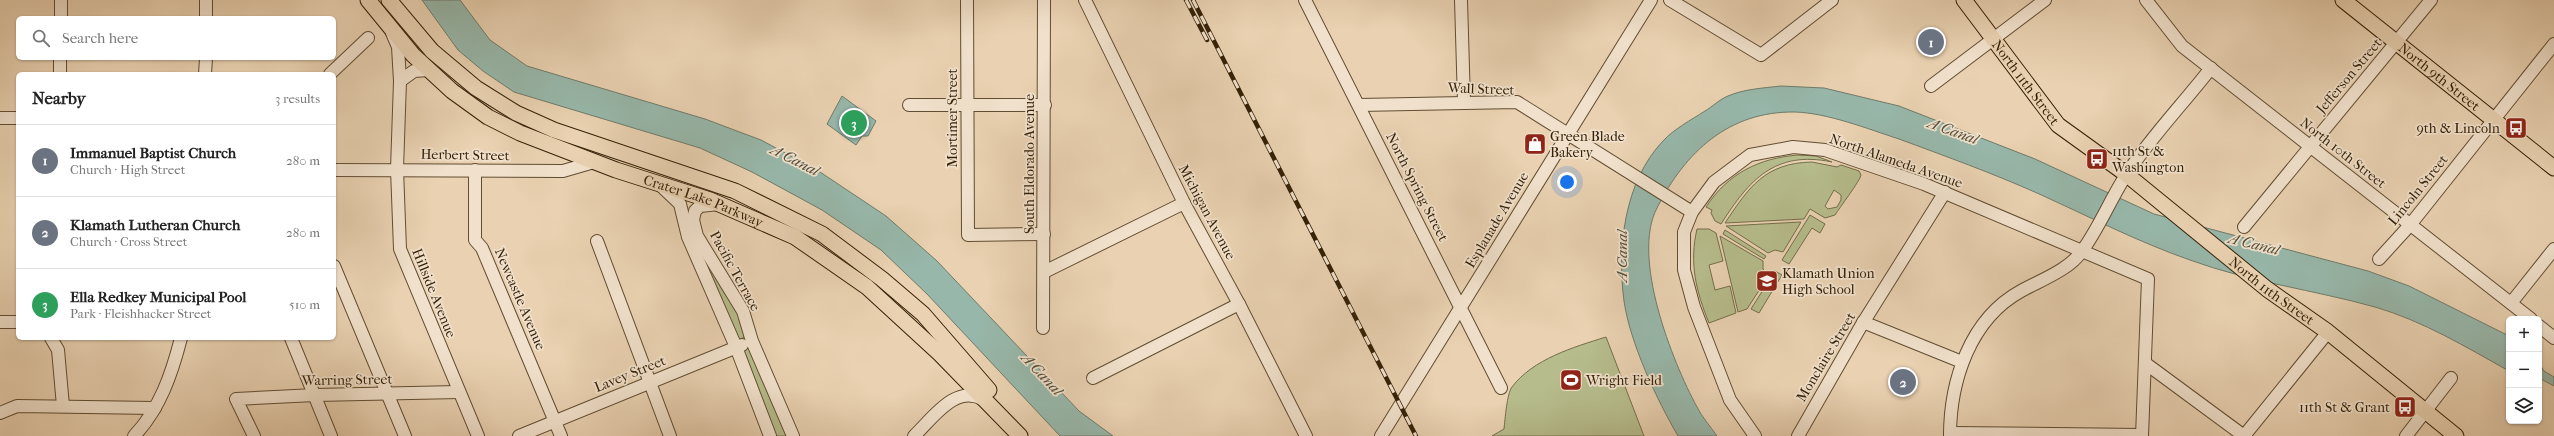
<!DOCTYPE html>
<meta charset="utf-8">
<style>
:root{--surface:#fff;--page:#f2f2f2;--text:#222;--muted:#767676;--line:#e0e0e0;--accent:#8f2418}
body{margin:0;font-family:"IM FELL French Canon",serif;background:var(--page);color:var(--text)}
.controls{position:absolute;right:12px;bottom:12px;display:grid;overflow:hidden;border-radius:6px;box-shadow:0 1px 3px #0004}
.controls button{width:36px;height:36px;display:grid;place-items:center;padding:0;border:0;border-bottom:1px solid var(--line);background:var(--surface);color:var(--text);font:20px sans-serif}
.you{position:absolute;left:1567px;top:182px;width:14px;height:14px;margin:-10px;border:3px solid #fff;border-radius:50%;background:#1a73e8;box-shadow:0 0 0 6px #1a73e833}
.badge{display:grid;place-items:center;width:26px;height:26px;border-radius:50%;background:var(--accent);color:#fff;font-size:13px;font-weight:700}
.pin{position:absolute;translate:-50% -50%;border:2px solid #fff;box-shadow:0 1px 4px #0006}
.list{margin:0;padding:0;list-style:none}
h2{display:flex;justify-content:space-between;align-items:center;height:52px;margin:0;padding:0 16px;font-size:17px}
h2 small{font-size:13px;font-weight:400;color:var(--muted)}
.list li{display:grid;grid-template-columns:26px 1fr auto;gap:12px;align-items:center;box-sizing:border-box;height:72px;padding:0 16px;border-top:1px solid var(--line)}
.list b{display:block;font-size:15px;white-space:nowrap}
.list p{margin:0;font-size:13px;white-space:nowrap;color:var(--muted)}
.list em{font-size:13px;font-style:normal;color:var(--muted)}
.icon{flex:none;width:22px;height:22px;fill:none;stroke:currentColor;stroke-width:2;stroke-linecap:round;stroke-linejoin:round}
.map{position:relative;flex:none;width:2554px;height:436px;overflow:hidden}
.search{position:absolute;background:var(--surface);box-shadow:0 1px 3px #0004;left:16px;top:16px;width:320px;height:44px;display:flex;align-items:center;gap:10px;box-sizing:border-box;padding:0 14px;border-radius:6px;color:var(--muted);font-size:15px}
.panel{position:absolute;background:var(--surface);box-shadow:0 1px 3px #0004;left:16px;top:72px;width:320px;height:268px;border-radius:6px}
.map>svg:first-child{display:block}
.green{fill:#b6bc8c;stroke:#756e4a;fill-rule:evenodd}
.water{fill:#97b7aa;stroke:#6f7b69}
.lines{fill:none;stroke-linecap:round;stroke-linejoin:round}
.minor-casing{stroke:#614d32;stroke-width:14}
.major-casing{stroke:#342108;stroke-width:17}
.minor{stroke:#f1e1cc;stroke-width:12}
.major{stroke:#e9d1b1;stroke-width:15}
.rail-casing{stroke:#342108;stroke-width:4.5}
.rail{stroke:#f1e1cc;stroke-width:3;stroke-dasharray:9;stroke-linecap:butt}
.labels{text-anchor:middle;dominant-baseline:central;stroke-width:3.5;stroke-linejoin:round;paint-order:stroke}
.street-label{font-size:14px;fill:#342108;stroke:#f1e1cc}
.poi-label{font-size:14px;fill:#342108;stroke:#f1e1cc;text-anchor:start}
.water-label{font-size:15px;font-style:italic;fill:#524e39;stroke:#f1e1cc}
</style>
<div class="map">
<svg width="2554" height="436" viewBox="0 0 2554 436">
<rect width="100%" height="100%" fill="#e9d1b1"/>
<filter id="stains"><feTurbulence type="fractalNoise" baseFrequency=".005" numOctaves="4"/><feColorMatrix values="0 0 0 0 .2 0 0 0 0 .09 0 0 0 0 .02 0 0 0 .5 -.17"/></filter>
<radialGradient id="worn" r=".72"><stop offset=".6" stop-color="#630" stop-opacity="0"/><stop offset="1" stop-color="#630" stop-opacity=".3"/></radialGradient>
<g class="green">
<path d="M1798 155 1816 156 1832 162C1775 150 1749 180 1721 224L1715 221 1711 213 1712 210 1706 207C1728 173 1760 158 1798 155Z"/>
<path d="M1812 162 1837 167 1841 165 1859 171 1861 175C1860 181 1840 207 1835 215L1825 218 1810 209 1804 219 1725 223C1749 187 1765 163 1812 162ZM1834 190 1841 195V200L1837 207 1828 209 1825 206Z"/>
<path d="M1810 215 1825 224 1820 233 1812 228 1789 264 1782 260Z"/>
<path d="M1801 222 1783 252 1775 250 1768 253 1726 226Z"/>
<path d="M1697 229H1709L1716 233 1723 261 1709 265 1715 290 1730 286 1736 313 1709 323C1696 291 1689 263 1697 229Z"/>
<path d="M1725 230 1766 256 1764 259 1723 234Z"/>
<path d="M1720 236 1763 261V269L1769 275 1747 309 1738 312Z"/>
<path d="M706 263C717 280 747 317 744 337L739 340 703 264Z"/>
<path d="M1775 271 1782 275 1759 313 1751 309Z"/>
<path d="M1606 337 1644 436H1492L1504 429C1505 420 1507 393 1512 387 1533 359 1574 347 1606 337Z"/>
<path d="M747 347 753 350 788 436H773L741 349Z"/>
</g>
<g class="water">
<path d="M422 0H460L490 40 527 66 705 119 761 140 817 170 886 216 937 261 1079 411 1113 436H1060L927 294 881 250 822 210 752 172 700 148 514 92 483 71 458 50Z"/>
<path d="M1781 86 1824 88 1899 106 2035 159 2154 214 2368 271 2409 286 2509 336V371C2466 347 2423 321 2375 307 2314 290 2250 282 2190 260 2138 242 2088 216 2037 193 1992 173 1945 156 1899 139 1868 129 1828 113 1795 112 1729 111 1685 152 1657 208 1631 257 1672 361 1697 407 1702 417 1710 426 1717 436H1678C1657 400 1630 343 1624 301 1617 248 1624 182 1663 141 1674 129 1691 120 1705 111 1712 107 1720 99 1728 96 1744 89 1764 88 1781 86Z"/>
<path d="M842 96 876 121 868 136H862L856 145 827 124Z"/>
<path d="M2539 363 2544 371 2554 377V386L2539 378Z"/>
</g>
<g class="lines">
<g class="minor-casing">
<g id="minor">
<path d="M967 0 968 235 1044 234"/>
<path d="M1085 0 1184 203 1239 304 1306 436"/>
<path d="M1305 0 1501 388"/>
<path d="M1461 0 1464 102"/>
<path d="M1670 0 1761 55 1832 0"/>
<path d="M2146 0 2182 46 2531 319"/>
<path d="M61 18V0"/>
<path d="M206 18V0"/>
<path d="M392 33 398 47 400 81 397 169 400 249 478 436"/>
<path d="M60 74V58"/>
<path d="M205 74 206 58"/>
<path d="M330 74 368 38"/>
<path d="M400 81 414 71 429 70"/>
<path d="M1931 86 2045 0"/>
<path d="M909 105H1045"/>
<path d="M1359 105 1517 102 1692 212"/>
<path d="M0 118H18"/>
<path d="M334 170 563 171 594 162"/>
<path d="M475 170V240L482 248 561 436"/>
<path d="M660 185 680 204 688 237 736 347 770 436"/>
<path d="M719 204 700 206 695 211 693 220 697 236 743 311 752 341 793 436"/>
<path d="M2244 227 2431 0"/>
<path d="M597 241 670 436"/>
<path d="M2379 259 2410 225 2554 44"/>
<path d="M334 266 405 436"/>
<path d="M1044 272 1184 203"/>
<path d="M2511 303 2554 249"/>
<path d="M0 322H18"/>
<path d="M1863 322 1962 362"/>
<path d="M2539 326 2554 338"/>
<path d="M1043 328 1044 0"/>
<path d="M51 338 58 350 63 406"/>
<path d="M291 338 331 436"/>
<path d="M2145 363 2244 436"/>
<path d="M1093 378 1239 304"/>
<path d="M0 413 17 406 155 408"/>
<path d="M1950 433 2142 435"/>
<path d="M134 436C160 409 172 373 181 338"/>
<path d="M254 436 236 399 315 395 459 392"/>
<path d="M519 436 742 345"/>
<path d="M914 436C933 418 956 383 984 400"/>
<path d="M1381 436 1651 0"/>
<path d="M1755 436 1730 400 1694 307 1684 270V232L1692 212 1714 182 1750 155 1793 147 1825 150 1924 184 2148 279 2142 436"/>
<path d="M1798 436 1861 326 1945 192"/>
<path d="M1950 436C1950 381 1970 319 2021 291 2041 280 2069 270 2082 251 2099 228 2110 200 2126 175 2150 138 2183 104 2211 68"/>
<path d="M2244 436 2328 332"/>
<path d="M2406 436 2451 378"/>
</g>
</g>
<g class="major-casing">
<g id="major">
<path id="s1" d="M368 0 413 55 452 91 488 117 520 133 616 170 710 200 795 237 867 287 940 354 1020 436"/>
<path d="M389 0 432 51 476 88 516 113 554 130 735 191 822 234 882 279 923 314 989 390"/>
<path id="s2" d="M1964 0 2058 125 2126 174 2267 289 2328 332 2456 436"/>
<path id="s3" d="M2343 0 2554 168"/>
</g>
</g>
<use href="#minor" class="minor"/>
<use href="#major" class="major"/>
<g class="rail-casing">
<g id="rail">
<path d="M1186 0 1207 40"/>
<path d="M1193 0 1416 436"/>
</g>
</g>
<use href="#rail" class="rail"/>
</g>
<defs>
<g id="bus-square" transform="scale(1.15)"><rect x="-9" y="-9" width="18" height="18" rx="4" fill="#8f2418" stroke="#f1e1cc"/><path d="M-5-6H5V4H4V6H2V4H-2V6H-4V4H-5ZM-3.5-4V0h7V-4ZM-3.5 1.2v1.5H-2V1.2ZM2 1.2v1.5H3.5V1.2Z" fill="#fff"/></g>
<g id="shop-square" transform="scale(1.15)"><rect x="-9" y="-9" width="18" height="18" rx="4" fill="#8f2418" stroke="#f1e1cc"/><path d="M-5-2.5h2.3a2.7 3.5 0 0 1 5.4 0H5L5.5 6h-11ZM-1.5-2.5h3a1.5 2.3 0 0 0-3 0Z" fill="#fff"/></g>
<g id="school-square" transform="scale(1.15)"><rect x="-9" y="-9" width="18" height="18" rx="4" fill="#8f2418" stroke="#f1e1cc"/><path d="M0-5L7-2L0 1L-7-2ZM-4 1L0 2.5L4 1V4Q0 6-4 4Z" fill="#fff"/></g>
<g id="stadium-square" transform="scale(1.15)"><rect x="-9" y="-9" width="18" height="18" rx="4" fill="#8f2418" stroke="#f1e1cc"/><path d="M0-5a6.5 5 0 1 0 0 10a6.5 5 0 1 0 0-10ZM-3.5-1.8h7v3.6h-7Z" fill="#fff"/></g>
</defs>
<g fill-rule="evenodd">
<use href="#bus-square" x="2516" y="128"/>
<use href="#shop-square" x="1535" y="144"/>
<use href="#bus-square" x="2097" y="159"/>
<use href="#school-square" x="1767" y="281"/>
<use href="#stadium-square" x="1571" y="380"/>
<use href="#bus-square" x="2405" y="407"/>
</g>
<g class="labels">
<g class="street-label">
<text transform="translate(2349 76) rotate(-50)">Jefferson Street</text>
<text stroke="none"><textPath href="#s3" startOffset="123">North 9th Street</textPath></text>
<text stroke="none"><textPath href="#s2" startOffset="103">North 11th Street</textPath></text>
<text transform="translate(1481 89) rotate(2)">Wall Street</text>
<text transform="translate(952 118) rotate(-90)">Mortimer Street</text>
<text transform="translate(2343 153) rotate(38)">North 10th Street</text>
<text transform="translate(465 155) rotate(1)">Herbert Street</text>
<text transform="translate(1896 161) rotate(19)">North Alameda Avenue</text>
<text transform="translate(1029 164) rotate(-90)">South Eldorado Avenue</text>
<text transform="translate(1417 187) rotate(63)">North Spring Street</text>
<text transform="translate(2418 190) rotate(-51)">Lincoln Street</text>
<text stroke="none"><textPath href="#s1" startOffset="400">Crater Lake Parkway</textPath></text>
<text transform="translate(1207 212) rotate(62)">Michigan Avenue</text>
<text transform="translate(1497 220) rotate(-59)">Esplanade Avenue</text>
<text transform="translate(735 271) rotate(61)">Pacific Terrace</text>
<text stroke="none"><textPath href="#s2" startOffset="427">North 11th Street</textPath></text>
<text transform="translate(434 293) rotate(68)">Hillside Avenue</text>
<text transform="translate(520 299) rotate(67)">Newcastle Avenue</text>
<text transform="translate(1826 357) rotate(-59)">Monclaire Street</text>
<text transform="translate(630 374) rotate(-22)">Lavey Street</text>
<text transform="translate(347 380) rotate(-1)">Warring Street</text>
</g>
<g class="poi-label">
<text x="2500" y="128" text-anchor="end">9th &amp; Lincoln</text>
<text x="1550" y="136">Green Blade<tspan x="1550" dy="16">Bakery</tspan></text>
<text x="2112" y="151">11th St &amp;<tspan x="2112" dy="16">Washington</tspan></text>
<text x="1782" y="273">Klamath Union<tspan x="1782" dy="16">High School</tspan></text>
<text x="1586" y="380">Wright Field</text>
<text x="2390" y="407" text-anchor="end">11th St &amp; Grant</text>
</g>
<g class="water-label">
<text transform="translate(1953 131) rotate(20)">A Canal</text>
<text transform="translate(795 160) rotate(27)">A Canal</text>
<text transform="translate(2254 244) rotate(14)">A Canal</text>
<text transform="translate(1622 256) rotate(-90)">A Canal</text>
<text transform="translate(1042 374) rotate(47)">A Canal</text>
</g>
</g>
<rect width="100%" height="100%" filter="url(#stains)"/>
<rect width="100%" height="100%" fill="url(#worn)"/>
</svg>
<div class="controls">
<button>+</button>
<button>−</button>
<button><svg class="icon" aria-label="layers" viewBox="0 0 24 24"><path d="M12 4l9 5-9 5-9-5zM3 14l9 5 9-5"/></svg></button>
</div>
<div class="you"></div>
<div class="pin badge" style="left:1931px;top:42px;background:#6b7280">1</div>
<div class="pin badge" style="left:1903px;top:382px;background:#6b7280">2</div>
<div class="pin badge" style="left:854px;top:123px;background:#2e9e5b">3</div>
<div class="search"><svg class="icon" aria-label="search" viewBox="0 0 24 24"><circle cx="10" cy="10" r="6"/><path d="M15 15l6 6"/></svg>Search here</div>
<section class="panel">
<h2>Nearby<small>3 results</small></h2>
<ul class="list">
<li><span class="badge" style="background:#6b7280">1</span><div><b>Immanuel Baptist Church</b><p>Church · High Street</p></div><em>280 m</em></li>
<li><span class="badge" style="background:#6b7280">2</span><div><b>Klamath Lutheran Church</b><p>Church · Cross Street</p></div><em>280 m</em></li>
<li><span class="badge" style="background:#2e9e5b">3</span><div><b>Ella Redkey Municipal Pool</b><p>Park · Fleishhacker Street</p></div><em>510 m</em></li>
</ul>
</section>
</div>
